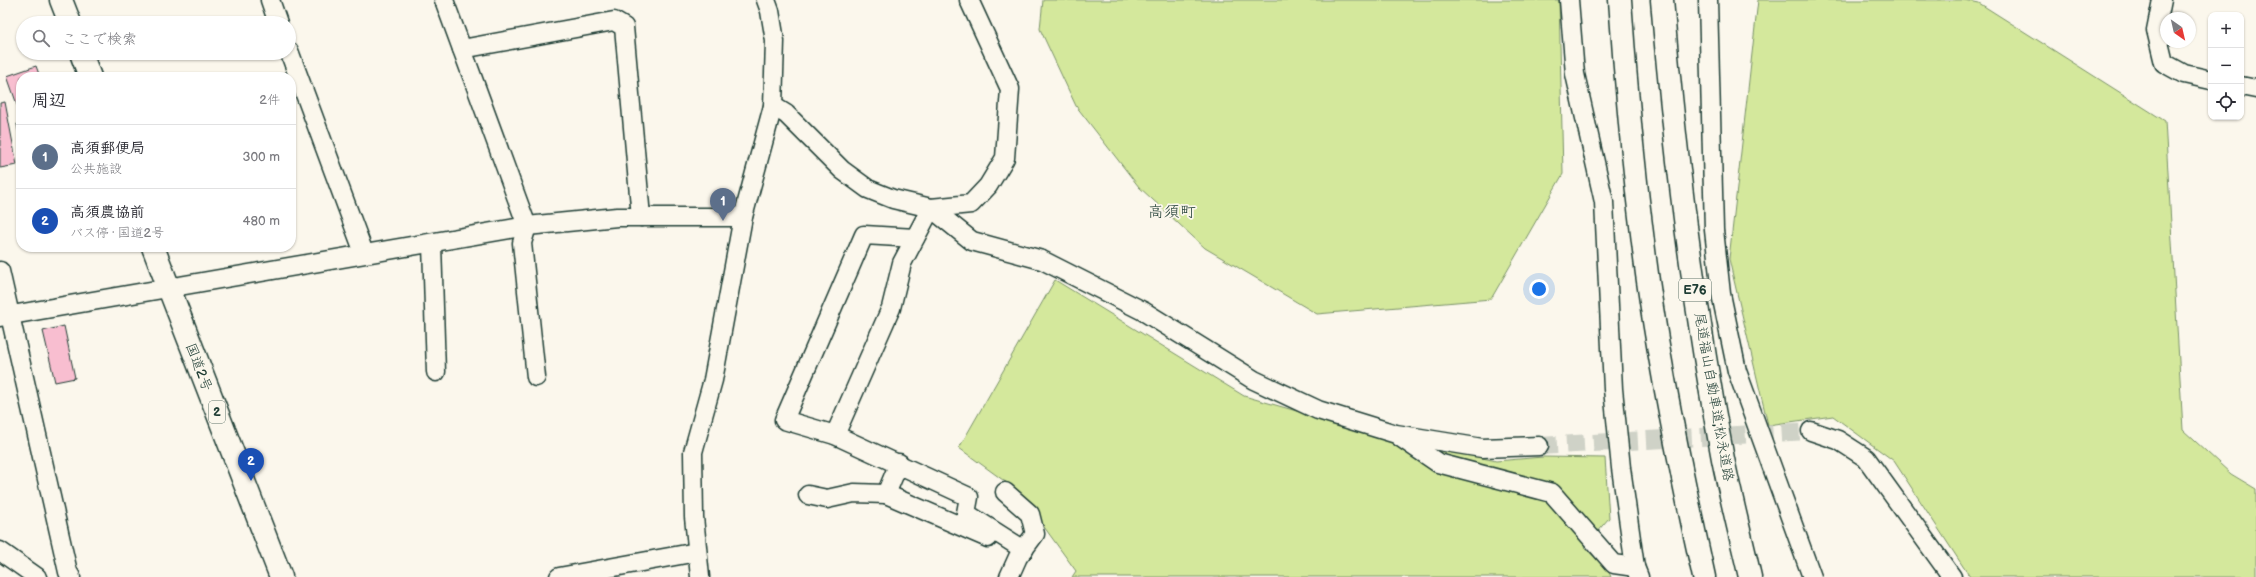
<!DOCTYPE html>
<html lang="ja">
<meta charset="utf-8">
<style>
:root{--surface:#fff;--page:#f2f2f3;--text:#2b2b33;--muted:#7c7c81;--line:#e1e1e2;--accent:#1f6fb2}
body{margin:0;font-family:"Balsamiq Sans","Klee One",sans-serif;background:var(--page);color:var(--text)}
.controls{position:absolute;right:12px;top:12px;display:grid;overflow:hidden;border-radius:8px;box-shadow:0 1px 3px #0004}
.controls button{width:36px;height:36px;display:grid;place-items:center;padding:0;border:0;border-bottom:1px solid var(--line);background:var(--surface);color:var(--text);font:20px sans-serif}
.compass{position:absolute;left:2160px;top:12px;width:36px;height:36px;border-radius:50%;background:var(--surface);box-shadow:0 1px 3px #0004;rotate:146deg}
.you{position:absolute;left:1539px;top:289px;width:14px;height:14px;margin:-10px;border:3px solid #fff;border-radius:50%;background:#1a73e8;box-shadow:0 0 0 6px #1a73e833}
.badge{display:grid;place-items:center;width:26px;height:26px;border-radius:50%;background:var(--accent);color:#fff;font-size:13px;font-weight:700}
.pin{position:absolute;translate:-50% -33px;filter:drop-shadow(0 1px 2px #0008)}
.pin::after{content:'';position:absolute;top:21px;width:14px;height:12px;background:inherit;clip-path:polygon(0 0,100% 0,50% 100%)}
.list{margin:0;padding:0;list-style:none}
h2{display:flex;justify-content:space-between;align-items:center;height:52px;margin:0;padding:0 16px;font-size:17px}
h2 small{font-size:13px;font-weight:400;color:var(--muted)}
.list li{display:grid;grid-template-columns:26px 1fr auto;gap:12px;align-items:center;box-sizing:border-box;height:64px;padding:0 16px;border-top:1px solid var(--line)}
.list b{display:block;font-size:15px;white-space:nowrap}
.list p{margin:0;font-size:13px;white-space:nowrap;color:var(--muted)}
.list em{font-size:13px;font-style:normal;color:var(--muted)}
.icon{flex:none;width:22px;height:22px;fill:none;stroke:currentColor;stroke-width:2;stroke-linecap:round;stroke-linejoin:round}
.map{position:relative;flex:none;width:2256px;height:577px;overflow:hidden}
.search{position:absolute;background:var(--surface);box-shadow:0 1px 3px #0004;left:16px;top:16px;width:280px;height:44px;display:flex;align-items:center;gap:10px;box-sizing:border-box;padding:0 14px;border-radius:22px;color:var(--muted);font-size:15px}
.panel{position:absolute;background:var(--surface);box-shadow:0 1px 3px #0004;left:16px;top:72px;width:280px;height:180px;border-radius:16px}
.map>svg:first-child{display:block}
.green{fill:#d4e89c;stroke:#7a9268}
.building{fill:#f8bed0;stroke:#1f3d34}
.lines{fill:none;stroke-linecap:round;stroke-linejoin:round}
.minor-tunnel{stroke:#cfd2c7;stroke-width:18;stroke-dasharray:18 9;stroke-linecap:butt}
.minor-casing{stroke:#1f3d34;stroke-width:21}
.highway-casing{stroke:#1f3d34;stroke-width:25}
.minor{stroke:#fbf7ec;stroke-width:18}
.highway{stroke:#fbf7ec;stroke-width:22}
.labels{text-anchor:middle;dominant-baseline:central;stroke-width:3.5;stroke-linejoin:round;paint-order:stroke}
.shield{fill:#fbf7ec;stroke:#61756b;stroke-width:1}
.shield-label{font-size:13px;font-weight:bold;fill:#1f3d34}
.street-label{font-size:14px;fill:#1f3d34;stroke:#fbf7ec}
.quarter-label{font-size:16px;fill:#1f3d34;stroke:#fbf7ec}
</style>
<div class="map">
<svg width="2256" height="577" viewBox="0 0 2256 577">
<rect width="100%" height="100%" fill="#fbf7ec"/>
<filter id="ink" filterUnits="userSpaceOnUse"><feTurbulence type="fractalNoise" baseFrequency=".025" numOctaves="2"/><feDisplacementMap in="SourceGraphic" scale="8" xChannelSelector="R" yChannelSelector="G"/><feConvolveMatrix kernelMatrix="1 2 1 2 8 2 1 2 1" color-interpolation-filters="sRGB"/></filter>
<g filter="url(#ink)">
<g class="green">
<path d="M1043 0H1559L1563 174 1491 299 1317 314 1205 248 1139 187 1076 106 1040 29Z"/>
<path d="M1758 0H1965L1979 3 2165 121 2183 430 2231 474 2256 489V577H1970L1894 461 1833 416 1768 425 1729 259Z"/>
<path d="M1055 280 1244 396 1391 438 1496 461 1543 457 1605 458 1609 518 1584 547 1608 570 1611 577H1072L1076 571 1018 491 959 448Z"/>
</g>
<g class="building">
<path d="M36 66 40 77H21V116L7 76Z"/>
<path d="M5 102 17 165 0 168V103Z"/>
<path d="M17 124H21V145Z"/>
<path d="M64 326 75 378 55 382 43 331Z"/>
</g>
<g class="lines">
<path class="minor-tunnel" d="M1539 446 1811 431"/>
<g class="minor-casing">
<g id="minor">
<path d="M270 0 278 23"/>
<path d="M444 0 527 226 522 243 536 377"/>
<path d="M1569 0 1575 74 1604 202 1613 389 1621 468 1635 567 1639 577"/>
<path d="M1708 0 1714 230 1721 294 1737 371 1812 577"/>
<path d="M2162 0 2156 30 2164 63 2184 74 2211 80"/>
<path d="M462 49 614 21 624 27 641 217"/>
<path d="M289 51 364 253"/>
<path d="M2241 86 2256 89"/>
<path d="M773 106 786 114 842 170 868 189 893 199 931 208 972 241 1042 260 1143 311 1254 380 1318 410 1396 434 1482 448 1539 446"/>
<path d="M915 238 864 235 784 420 835 435 969 497 966 513 1024 550"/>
<path d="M432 244 436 372"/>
<path d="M0 271 68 572 71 577"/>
<path d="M0 317 527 226 617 217H743"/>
<path d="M1811 431 1838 440 1866 458 1952 577"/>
<path d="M835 435 891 308 902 263 931 208 971 204 988 186 1005 158 1010 89 969 0"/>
<path d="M1400 437 1438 463 1552 493 1614 564 1635 567"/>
<path d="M1005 492 1030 514 1035 534 1018 557 1009 577"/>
<path d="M886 494 899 463"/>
<path d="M808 495 827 499 854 493 886 494 988 538"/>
<path d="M0 551 37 577"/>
<path d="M559 577 697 552"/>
<path d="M700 577 694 517 693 452 713 380 743 217 773 106 775 41 770 11 766 0"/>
</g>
</g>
<g class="highway-casing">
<g id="highway">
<path d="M61 0 70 23"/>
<path d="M1620 0C1626 91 1635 183 1647 274 1661 376 1682 477 1704 577"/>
<path d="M1662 0C1675 154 1694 308 1723 459 1731 498 1741 538 1750 577"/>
<path d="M81 53 90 77"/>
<path d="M153 247 281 577"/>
</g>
</g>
<use href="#minor" class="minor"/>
<use href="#highway" class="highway"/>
</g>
</g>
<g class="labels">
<g class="shield">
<rect x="1679" y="279" width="32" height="22" rx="3"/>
<rect x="209" y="401" width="16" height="22" rx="3"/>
</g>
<g class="shield-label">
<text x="1695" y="290">E76</text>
<text x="217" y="412">2</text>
</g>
<g class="street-label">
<text transform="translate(199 367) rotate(69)">国道2号</text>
<text transform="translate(1714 397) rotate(80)">尾道福山自動車道;松永道路</text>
</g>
<g class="quarter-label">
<text x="1172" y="212">高須町</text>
</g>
</g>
</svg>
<div class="controls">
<button>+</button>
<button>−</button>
<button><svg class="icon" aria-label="locate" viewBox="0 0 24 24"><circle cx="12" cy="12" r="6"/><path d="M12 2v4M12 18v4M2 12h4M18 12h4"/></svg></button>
</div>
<svg class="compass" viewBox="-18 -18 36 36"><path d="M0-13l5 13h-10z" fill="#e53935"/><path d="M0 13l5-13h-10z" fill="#7c7c81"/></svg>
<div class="you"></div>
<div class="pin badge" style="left:723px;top:221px;background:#5c6f8a">1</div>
<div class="pin badge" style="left:251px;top:481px;background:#1a4fb4">2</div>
<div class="search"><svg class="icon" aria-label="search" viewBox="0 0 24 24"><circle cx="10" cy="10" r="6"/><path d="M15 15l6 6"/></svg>ここで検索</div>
<section class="panel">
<h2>周辺<small>2件</small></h2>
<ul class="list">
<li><span class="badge" style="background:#5c6f8a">1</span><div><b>高須郵便局</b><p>公共施設</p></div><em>300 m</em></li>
<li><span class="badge" style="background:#1a4fb4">2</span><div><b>高須農協前</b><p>バス停 · 国道2号</p></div><em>480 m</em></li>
</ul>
</section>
</div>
